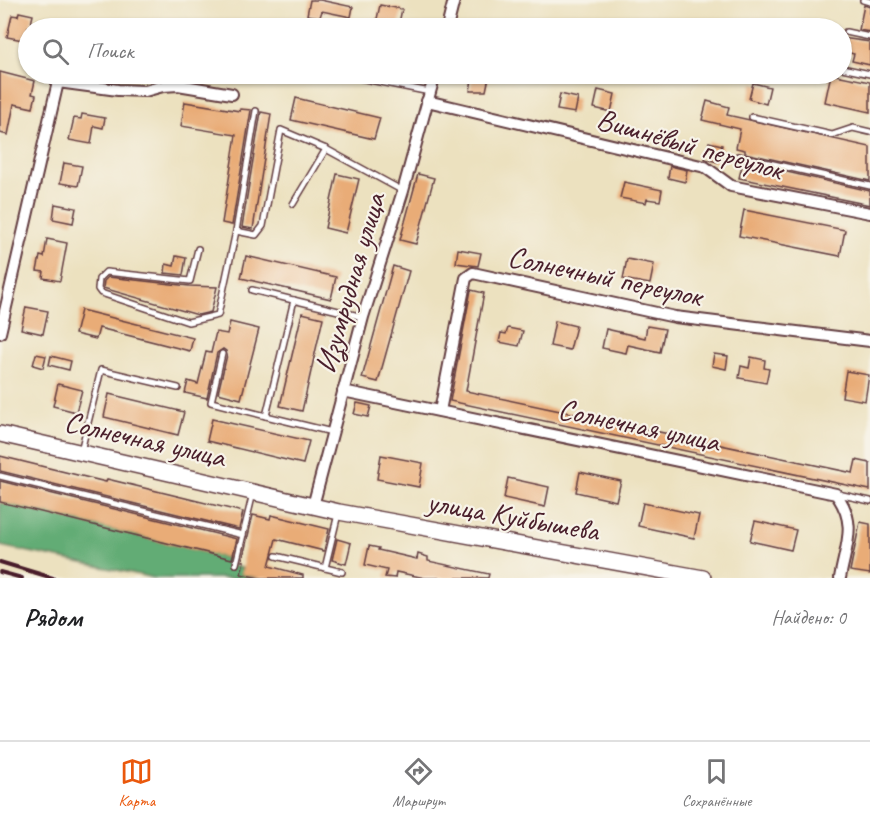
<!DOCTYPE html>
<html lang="ru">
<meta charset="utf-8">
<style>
:root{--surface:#fff;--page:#f6f6f6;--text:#202124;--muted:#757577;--line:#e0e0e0;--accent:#ea580c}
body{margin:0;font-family:Caveat,sans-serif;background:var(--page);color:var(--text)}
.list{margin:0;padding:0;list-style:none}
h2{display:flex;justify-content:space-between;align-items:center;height:78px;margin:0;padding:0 24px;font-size:26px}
h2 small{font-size:20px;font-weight:400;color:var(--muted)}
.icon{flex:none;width:33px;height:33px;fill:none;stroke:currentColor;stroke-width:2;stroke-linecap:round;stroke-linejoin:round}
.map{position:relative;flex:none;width:870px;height:578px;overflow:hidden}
.search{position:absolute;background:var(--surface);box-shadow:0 2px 4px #0004;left:18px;right:18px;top:18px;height:66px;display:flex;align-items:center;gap:15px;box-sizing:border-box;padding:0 21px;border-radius:33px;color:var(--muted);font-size:22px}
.sheet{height:162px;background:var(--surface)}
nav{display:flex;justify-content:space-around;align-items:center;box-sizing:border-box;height:84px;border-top:2px solid var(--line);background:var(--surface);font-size:16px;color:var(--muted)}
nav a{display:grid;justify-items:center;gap:3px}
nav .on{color:var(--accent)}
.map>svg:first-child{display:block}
.forest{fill:#62ac74;stroke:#566650;stroke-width:1.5}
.building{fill:#e9ac77}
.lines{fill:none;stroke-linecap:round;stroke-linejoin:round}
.lane-casing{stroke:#623c41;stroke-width:8}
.street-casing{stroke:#623c41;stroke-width:14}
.secondary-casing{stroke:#623c41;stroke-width:18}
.lane{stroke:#fff;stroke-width:5}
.street{stroke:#fff;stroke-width:10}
.secondary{stroke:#fff;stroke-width:15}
.rail{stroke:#4a1f2b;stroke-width:4}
.labels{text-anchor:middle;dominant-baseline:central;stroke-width:4.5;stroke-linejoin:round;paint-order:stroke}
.street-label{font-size:30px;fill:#4a1f2b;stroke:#f7f3e8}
</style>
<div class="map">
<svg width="870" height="578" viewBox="0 0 870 578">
<rect width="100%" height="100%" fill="#f7f3e8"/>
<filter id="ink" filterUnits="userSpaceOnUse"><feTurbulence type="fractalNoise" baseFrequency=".0167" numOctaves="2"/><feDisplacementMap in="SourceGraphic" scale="12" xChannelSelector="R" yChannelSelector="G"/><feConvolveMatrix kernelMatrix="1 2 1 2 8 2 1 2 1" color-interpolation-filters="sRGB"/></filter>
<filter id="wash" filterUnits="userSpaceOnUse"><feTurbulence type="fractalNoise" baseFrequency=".008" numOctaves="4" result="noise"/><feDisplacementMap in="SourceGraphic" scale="24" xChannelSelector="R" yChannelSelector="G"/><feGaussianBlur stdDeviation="1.35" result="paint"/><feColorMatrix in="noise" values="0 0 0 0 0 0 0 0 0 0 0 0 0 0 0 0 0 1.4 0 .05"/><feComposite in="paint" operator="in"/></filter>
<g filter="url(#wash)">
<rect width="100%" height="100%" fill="#ece1bf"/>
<path class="forest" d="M0 502 228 558 227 565 242 568 241 574 259 578H155L0 546Z"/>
<g id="blocks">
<g class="building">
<path d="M310 0H320L353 7 351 17 322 11 320 17 307 15Z"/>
<path d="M380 5 402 9 398 28H375Z"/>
<path d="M864 5 870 7V32L859 30Z"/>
<path d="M19 12 33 15 30 28H28V41L7 37 12 15 18 16Z"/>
<path d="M842 38 870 42V65L852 61 854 54 842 51Z"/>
<path d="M0 72 35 81 32 94 36 95 33 108 14 104 8 135 0 133Z"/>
<path d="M473 74 489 77 486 91H470Z"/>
<path d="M831 74 870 82V112L825 102Z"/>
<path d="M753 83 770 87 766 104 749 99Z"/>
<path d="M598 90 615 94 611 112 594 108Z"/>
<path d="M560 94 578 98 575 113 557 110Z"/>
<path d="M296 98 380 118 374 139 291 120Z"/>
<path d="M707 101 729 107 727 115 870 147V181L745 153V150L736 148 740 129 702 120Z"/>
<path d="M185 102 240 111V109L251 110 232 225 222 223 236 135 181 126Z"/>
<path d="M261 112 271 114 253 229 242 227Z"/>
<path d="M82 114 105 118 103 128 94 126 91 144 69 140 74 118 81 119Z"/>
<path d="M709 142 722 145 718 162 705 159Z"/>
<path d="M743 162 870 191V205L739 178Z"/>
<path d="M64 163 82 166 78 186 60 183Z"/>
<path d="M670 166 687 170 685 182 668 178Z"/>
<path d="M337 174 359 179 346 233 325 228Z"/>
<path d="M418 174 434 178 416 244 400 240Z"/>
<path d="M624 182 662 190 660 201 647 199 646 203 620 198Z"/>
<path d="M55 204 76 208 73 223 53 219Z"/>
<path d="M744 210 845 230 840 256 739 236Z"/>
<path d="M47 239 67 243 60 281 43 278 44 272 37 271 40 256 44 257Z"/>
<path d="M458 249 481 253 478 266 456 263Z"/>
<path d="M176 256 186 258 183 275 165 273 166 264 174 266Z"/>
<path d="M246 256 336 277 331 299 241 278Z"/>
<path d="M627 259 654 264 650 284 623 279Z"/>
<path d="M393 266 409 271 378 382 362 378Z"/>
<path d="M108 277 189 286 217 287 211 312 198 315 103 288 104 281Z"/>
<path d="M471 290 484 293 466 391 853 473 856 460 870 463V490L450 401Z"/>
<path d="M26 307 48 311 43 334 21 329Z"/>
<path d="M81 310 193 338 190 351 99 328 96 339 75 334Z"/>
<path d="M302 313 323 318 302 411 280 406Z"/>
<path d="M555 321 576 326 570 350 550 346Z"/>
<path d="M230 322 259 329 241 399 218 393 227 355 226 351 223 349 217 353 207 398 185 393 188 381 198 384 206 352 211 353 216 332 227 334Z"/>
<path d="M647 326 665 329 660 352 628 345 626 353 602 348 606 329 645 338Z"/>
<path d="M508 328 523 331 519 346 499 342 501 333 506 334Z"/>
<path d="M36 354 46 356 43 368 33 365Z"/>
<path d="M714 354 728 356 726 369 712 366Z"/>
<path d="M51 356 71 361 69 370 49 365Z"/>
<path d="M751 357 765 360 764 368 769 369 766 383 739 378 741 366 749 368Z"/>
<path d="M846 371 869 375 865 401 842 397Z"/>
<path d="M58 384 82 390 76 412 53 406Z"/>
<path d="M109 394 184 412 178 435 104 417Z"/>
<path d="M357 403 371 406 368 417 354 414Z"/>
<path d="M212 419 309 441 303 464 207 441Z"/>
<path d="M381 455 423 463 419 487 377 479Z"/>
<path d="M0 456 106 482 107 479 243 512 239 529 0 471Z"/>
<path d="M580 472 621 481 616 501 576 492Z"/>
<path d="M508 478 549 487 545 507 504 498Z"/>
<path d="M0 481 237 539 232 559 0 502Z"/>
<path d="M643 503 699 515 694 538 638 526Z"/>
<path d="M253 515 270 519 271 515 329 529 324 551 276 539 269 566 303 575V578H259L241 574 244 561H242Z"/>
<path d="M755 521 796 530 791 550 750 541Z"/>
<path d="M860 522 870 524V574L850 571Z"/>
<path d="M337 539 351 543 346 564 332 560Z"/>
<path d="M369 546 379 548 378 550 417 559 418 554 428 557V561L489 574 488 578H425L396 572 395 578 385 577 387 570 365 565Z"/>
</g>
</g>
</g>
<g filter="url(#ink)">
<use href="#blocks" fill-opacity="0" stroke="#623c41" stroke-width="1.5"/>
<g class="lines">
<g class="lane-casing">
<g id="lane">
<path d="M863 0 870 2"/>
<path d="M331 28 335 22H346L366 26V28"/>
<path d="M846 32 870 37"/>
<path d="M842 68 870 74"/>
<path d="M359 74 360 78 430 92"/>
<path d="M752 117 832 135 853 128 870 132"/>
<path d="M738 156 870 186"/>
<path d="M293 204 326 149"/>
<path d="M236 231 256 235 263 226 281 130 326 149 403 191"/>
<path d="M198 249 190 281 106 272 99 279 98 289 101 293 188 322 218 315 236 231 256 111"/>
<path d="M252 290 363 317"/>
<path d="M294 300 266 416 332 432"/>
<path d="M222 354 211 402 266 416"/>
<path d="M81 451 101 370 178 388"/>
<path d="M0 476 243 535"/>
<path d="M838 494 870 501"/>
<path d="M276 556 342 572"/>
<path d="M236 564 253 493"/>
<path d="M325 568 338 514"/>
</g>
</g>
<g class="street-casing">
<g id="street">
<path d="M447 28 454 0"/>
<path d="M427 101 705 167 731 186 870 213"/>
<path d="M0 333 58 82 118 90 145 91 163 86 178 85 232 94"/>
<path d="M343 391 836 494C858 524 846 544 840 578"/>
<path d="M440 411 466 278 473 273 675 317 870 341"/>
<path d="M313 506 363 317 403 191 435 74"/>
</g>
</g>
<g class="secondary-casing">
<path id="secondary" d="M0 434 339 512 703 578"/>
</g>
<use href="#lane" class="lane"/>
<use href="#street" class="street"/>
<use href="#secondary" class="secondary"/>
<g class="rail">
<path d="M0 562 53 578"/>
<path d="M0 572 22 578"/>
</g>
</g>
</g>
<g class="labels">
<g class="street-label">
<text transform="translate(690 144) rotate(16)">Вишнёвый переулок</text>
<text transform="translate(605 276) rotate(12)">Солнечный переулок</text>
<text transform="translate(350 283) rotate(-74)">Изумрудная улица</text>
<text transform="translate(639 425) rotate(12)">Солнечная улица</text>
<text transform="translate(145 439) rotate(13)">Солнечная улица</text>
<text transform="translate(513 516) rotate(10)">улица Куйбышева</text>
</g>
</g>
</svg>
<div class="search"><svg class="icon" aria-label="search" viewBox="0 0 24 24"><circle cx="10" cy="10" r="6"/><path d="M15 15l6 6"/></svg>Поиск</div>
</div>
<section class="sheet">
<h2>Рядом<small>Найдено: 0</small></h2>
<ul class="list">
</ul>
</section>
<nav>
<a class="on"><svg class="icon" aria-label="map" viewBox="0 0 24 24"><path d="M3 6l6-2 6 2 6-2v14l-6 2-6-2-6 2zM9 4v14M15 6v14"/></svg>Карта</a>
<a><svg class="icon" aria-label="directions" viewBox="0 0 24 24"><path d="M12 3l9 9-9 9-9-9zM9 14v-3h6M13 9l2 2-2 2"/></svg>Маршрут</a>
<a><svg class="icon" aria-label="saved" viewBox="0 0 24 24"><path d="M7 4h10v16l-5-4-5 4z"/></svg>Сохранённые</a>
</nav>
